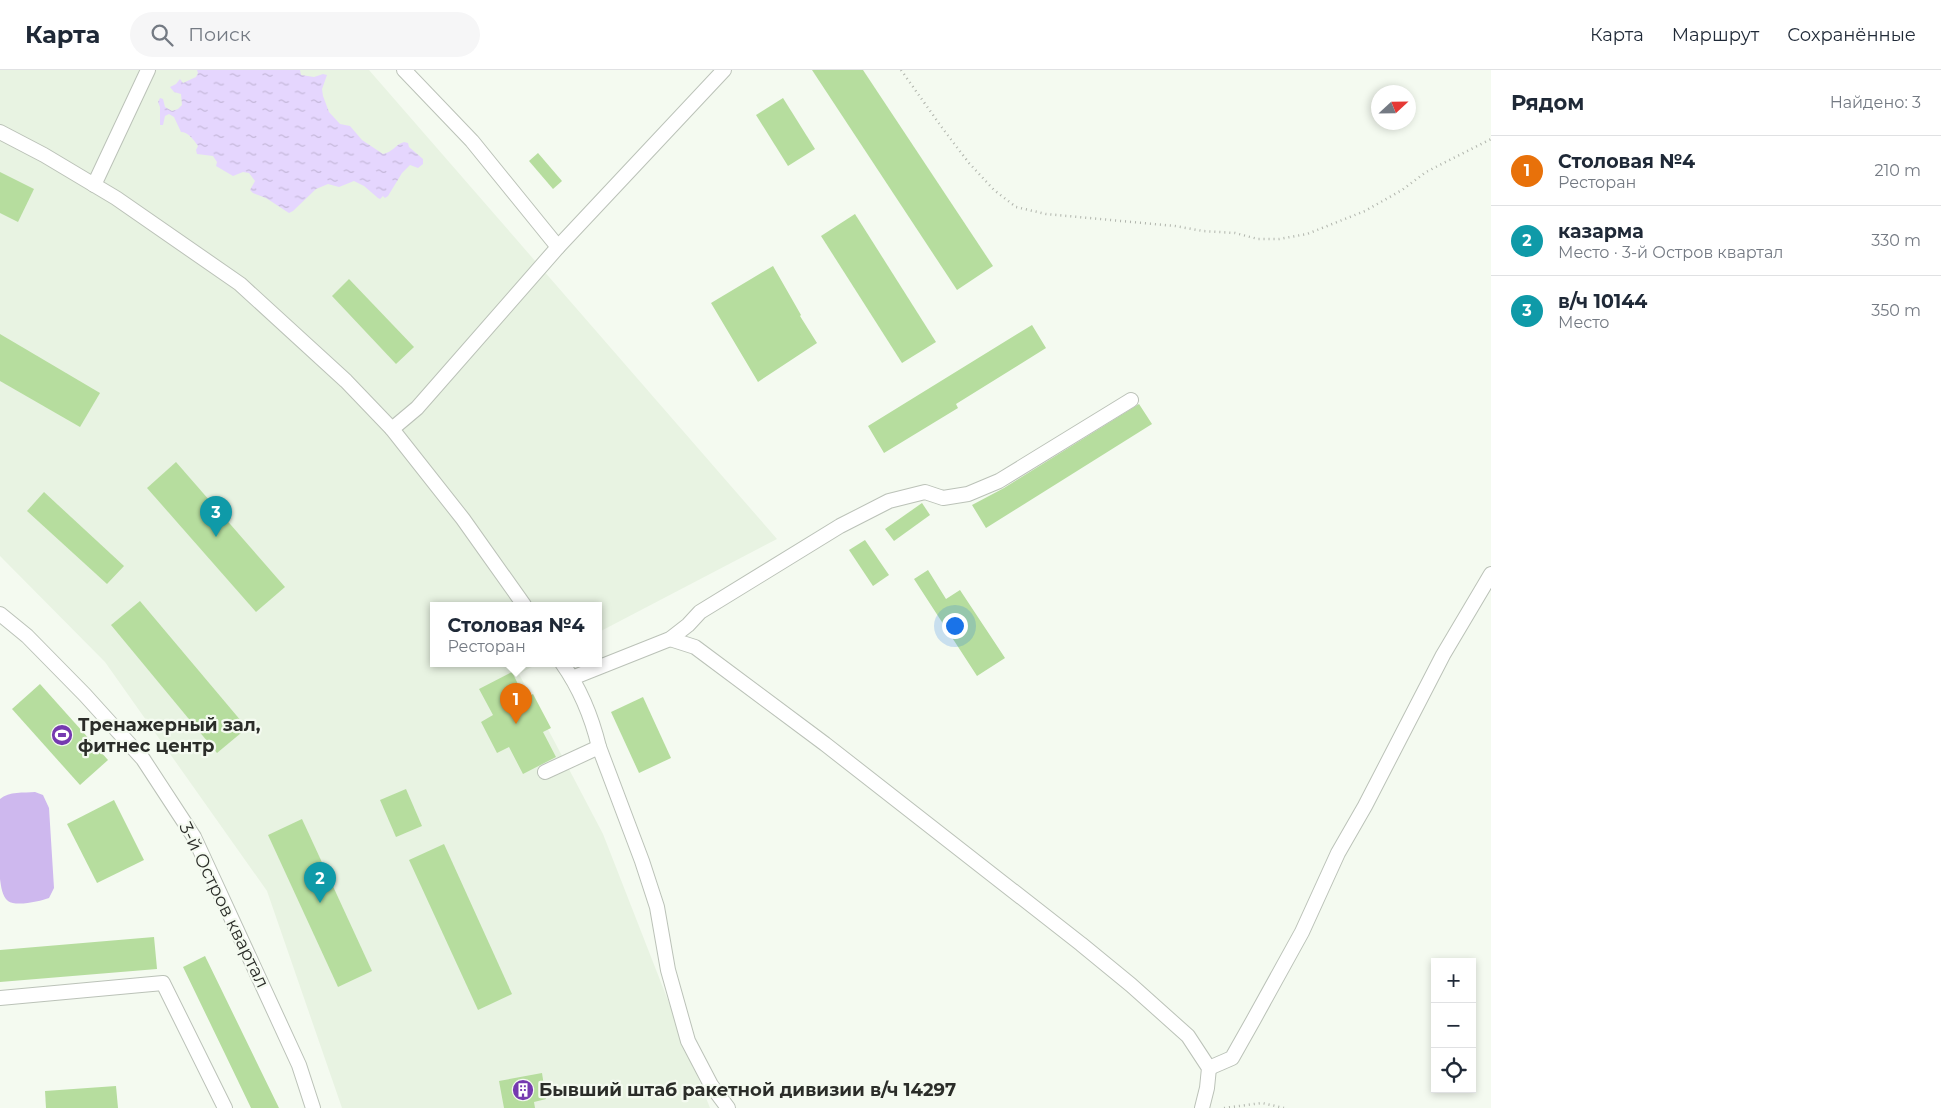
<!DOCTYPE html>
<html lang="ru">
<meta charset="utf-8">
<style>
:root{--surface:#fff;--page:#f6f6f7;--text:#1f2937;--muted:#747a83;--line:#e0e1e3;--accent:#0f766e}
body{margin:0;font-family:Montserrat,sans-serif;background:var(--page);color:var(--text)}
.controls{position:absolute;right:15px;bottom:15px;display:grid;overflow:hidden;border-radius:0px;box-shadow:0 2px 8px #0003}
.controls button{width:45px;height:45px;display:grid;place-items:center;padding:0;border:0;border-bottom:1px solid var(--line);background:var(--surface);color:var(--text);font:25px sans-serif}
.compass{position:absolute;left:1371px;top:15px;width:45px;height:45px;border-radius:50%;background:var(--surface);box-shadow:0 2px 8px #0003;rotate:68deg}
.you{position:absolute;left:954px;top:555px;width:18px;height:18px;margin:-12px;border:4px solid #fff;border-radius:50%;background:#1a73e8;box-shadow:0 0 0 8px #1a73e833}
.badge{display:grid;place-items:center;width:32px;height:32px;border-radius:50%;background:var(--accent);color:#fff;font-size:16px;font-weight:700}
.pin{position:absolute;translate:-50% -41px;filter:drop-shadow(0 1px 2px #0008)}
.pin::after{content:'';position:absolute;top:26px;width:18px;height:15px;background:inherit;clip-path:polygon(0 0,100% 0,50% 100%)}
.popup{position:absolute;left:430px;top:532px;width:172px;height:65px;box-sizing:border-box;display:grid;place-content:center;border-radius:0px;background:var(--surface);filter:drop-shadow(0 1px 4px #0005);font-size:16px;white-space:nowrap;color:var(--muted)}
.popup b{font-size:19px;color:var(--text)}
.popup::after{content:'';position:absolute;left:50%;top:100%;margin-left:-10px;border:10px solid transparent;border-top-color:var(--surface)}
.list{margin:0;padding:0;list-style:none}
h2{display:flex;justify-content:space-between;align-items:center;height:65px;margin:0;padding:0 20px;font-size:21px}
h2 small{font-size:16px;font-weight:400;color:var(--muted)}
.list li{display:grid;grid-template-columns:32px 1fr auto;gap:15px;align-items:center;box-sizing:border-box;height:70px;padding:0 20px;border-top:1px solid var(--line)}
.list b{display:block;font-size:19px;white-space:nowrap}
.list p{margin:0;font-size:16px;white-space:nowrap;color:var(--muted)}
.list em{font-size:16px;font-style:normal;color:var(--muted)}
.icon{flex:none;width:28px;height:28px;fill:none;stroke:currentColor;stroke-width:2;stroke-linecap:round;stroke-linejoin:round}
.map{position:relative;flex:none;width:1491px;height:1038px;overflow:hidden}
header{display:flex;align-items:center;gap:30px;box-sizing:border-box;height:70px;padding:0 25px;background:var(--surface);border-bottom:1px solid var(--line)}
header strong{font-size:24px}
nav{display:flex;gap:28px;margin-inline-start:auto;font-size:18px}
.search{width:350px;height:45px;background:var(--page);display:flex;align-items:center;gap:12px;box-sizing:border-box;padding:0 18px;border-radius:28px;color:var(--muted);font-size:19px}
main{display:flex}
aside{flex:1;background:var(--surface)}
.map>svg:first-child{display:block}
.built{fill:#e8f3e2}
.pitch{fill:#ceb8ee}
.water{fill:url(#water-ripples)}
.building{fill:#b6dd9e}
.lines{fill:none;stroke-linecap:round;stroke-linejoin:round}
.minor-casing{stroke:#bbc2b8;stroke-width:16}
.path{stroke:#b0b4ac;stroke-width:2.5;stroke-dasharray:1 4;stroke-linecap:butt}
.minor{stroke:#fff;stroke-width:14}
.labels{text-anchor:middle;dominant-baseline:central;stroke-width:4.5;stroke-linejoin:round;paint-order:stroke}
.poi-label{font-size:18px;font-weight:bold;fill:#2b2d29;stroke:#f4faf0;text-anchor:start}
.street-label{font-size:18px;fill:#2b2d29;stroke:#f4faf0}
</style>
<header>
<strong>Карта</strong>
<div class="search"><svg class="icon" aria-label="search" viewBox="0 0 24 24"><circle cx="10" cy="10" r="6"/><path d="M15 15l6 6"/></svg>Поиск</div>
<nav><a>Карта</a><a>Маршрут</a><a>Сохранённые</a></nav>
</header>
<main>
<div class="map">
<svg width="1491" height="1038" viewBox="0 0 1491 1038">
<defs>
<pattern id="water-ripples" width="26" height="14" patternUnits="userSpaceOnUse" patternTransform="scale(1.25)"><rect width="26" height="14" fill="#e5d6fe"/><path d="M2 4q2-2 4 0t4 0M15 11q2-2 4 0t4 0" fill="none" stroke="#c5b8da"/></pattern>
</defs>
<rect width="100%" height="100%" fill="#f4faf0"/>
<path class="built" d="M0 0H369L777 469 599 562 598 535H434V593H539L519 604 603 764 710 1038H342L267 821 105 592 0 486Z"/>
<path class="pitch" d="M35 722 43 725 49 738 54 818 49 828C41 831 16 837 8 831 2 826 1 816 0 809V729C9 721 24 723 35 722Z"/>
<path class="water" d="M197 0H300L301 5 314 7 323 4 327 5 322 19 323 26 329 42 340 54 350 56 362 70 383 84C393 82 395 75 404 72L408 73 409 77 423 89V94L418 98 410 95 402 103 388 126 385 128 383 126 380 129 378 128 364 116 354 111 339 117 328 114 316 119 293 141 289 143 266 128 253 123 250 120 255 111 249 103 243 102 233 106 216 96 217 92 213 86 197 84 196 80 198 76C194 70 188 62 181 62L174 47 169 44 165 46 163 55H160V37L158 32 160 28 163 29 165 37 172 41 178 39 182 35 181 24 174 22 170 17 176 14 180 9 183 13 196 7 198 3Z"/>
<g class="building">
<path d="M812 0H863L993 196 957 220Z"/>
<path d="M783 28 815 79 788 96 756 45Z"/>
<path d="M538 83 562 111 553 119 529 91Z"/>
<path d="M0 102 34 119 18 152 0 143Z"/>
<path d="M855 144 936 272 902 293 821 166Z"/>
<path d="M773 196 801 245 800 246 817 273 758 312 711 233Z"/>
<path d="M349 209 414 277 396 294 332 226Z"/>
<path d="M1032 255 1046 278 956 334 958 338 884 383 868 356Z"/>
<path d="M0 264 100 323 80 357 0 311Z"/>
<path d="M1139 334 1152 354 986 458 972 435 1004 418Z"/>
<path d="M176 392 285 517 256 542 147 418Z"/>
<path d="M44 422 124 496 107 514 27 441Z"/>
<path d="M922 433 930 445 894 471 885 459Z"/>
<path d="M865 470 889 505 873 516 849 480Z"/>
<path d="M928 500 946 529 960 520 1005 588 977 606 914 509Z"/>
<path d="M140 531 247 658 217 683 111 555Z"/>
<path d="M512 602 525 628 533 624 551 658 543 662 556 687 523 704 509 677 497 683 481 652 493 645 479 619Z"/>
<path d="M40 614 108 690 80 715 12 639Z"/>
<path d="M643 627 671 688 639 703 611 642Z"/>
<path d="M406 719 422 756 396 767 380 730Z"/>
<path d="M114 730 144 790 97 813 67 754Z"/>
<path d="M302 749 372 901 338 917 268 765Z"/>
<path d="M444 774 512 924 478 940 409 790Z"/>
<path d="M154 867 157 899 0 912V880Z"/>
<path d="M205 886 279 1038H251L226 986 183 897Z"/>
<path d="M542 1003 546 1029 534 1032 535 1038H504L499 1011Z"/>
<path d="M116 1016 118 1038H46L45 1021Z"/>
</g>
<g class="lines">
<g class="minor-casing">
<g id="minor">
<path d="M404 0 472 71 558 177"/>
<path d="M0 62 44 85 116 128 240 214 346 311 392 359"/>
<path d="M94 115 148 0"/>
<path d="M524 535 463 449 392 359 417 338 558 177 724 0"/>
<path d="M0 544 27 566 85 625 143 689 194 767 299 995 313 1038"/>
<path d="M670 569 695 577 825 674 1081 874 1131 915 1188 966 1209 998 1207 1018 1202 1038"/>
<path d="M562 593C579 617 592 648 599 677L642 791 657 837 668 900 688 971 711 1015 728 1038"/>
<path d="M572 608 670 569 688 555 700 542 840 456 889 431 925 422 943 428 968 424 999 411 1131 330"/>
<path d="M545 702 599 677"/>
<path d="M0 928 163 913 225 1038"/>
<path d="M1209 998 1232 988 1254 949 1302 862 1338 783 1365 736 1443 585 1491 504"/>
</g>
</g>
<g class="path">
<path d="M901 0 943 59 969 93 994 120 1016 137 1046 144 1175 156 1203 161 1235 163 1258 169H1279L1307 164 1365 141 1402 120 1426 102 1491 69"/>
<path d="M1224 1038 1262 1033 1284 1038"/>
</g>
<use href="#minor" class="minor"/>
</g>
<defs>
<g id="stadium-disc" transform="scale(1.125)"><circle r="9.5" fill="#753ab0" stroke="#f4faf0"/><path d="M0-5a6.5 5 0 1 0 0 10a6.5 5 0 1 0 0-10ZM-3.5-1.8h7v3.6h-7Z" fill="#fff"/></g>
<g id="building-disc" transform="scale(1.125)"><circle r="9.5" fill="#753ab0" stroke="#f4faf0"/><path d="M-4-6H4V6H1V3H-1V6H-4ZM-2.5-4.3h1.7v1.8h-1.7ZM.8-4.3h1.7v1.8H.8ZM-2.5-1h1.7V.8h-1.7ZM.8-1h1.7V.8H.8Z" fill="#fff"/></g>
</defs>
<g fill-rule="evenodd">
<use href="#stadium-disc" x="62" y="665"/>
<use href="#building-disc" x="523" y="1020"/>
</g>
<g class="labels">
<g class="poi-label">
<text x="78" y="655">Тренажерный зал,<tspan x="78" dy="21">фитнес центр</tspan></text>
<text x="539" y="1020">Бывший штаб ракетной дивизии в/ч 14297</text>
</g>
<g class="street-label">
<text transform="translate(224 835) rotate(64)">3-й Остров квартал</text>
</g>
</g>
</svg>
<div class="controls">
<button>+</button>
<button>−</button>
<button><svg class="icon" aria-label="locate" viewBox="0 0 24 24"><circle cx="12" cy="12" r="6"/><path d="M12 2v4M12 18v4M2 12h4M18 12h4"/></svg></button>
</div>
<svg class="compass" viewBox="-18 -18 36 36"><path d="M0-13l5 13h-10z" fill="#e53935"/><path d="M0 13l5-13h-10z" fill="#747a83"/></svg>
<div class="you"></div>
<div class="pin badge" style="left:516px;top:654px;background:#e8710a">1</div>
<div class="popup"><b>Столовая №4</b>Ресторан</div>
<div class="pin badge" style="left:320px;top:833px;background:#0f9aa8">2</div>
<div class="pin badge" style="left:216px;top:467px;background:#0f9aa8">3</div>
</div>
<aside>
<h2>Рядом<small>Найдено: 3</small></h2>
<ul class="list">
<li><span class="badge" style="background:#e8710a">1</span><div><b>Столовая №4</b><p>Ресторан</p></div><em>210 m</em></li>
<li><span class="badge" style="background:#0f9aa8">2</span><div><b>казарма</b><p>Место · 3-й Остров квартал</p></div><em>330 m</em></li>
<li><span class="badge" style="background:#0f9aa8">3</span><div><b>в/ч 10144</b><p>Место</p></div><em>350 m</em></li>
</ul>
</aside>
</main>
